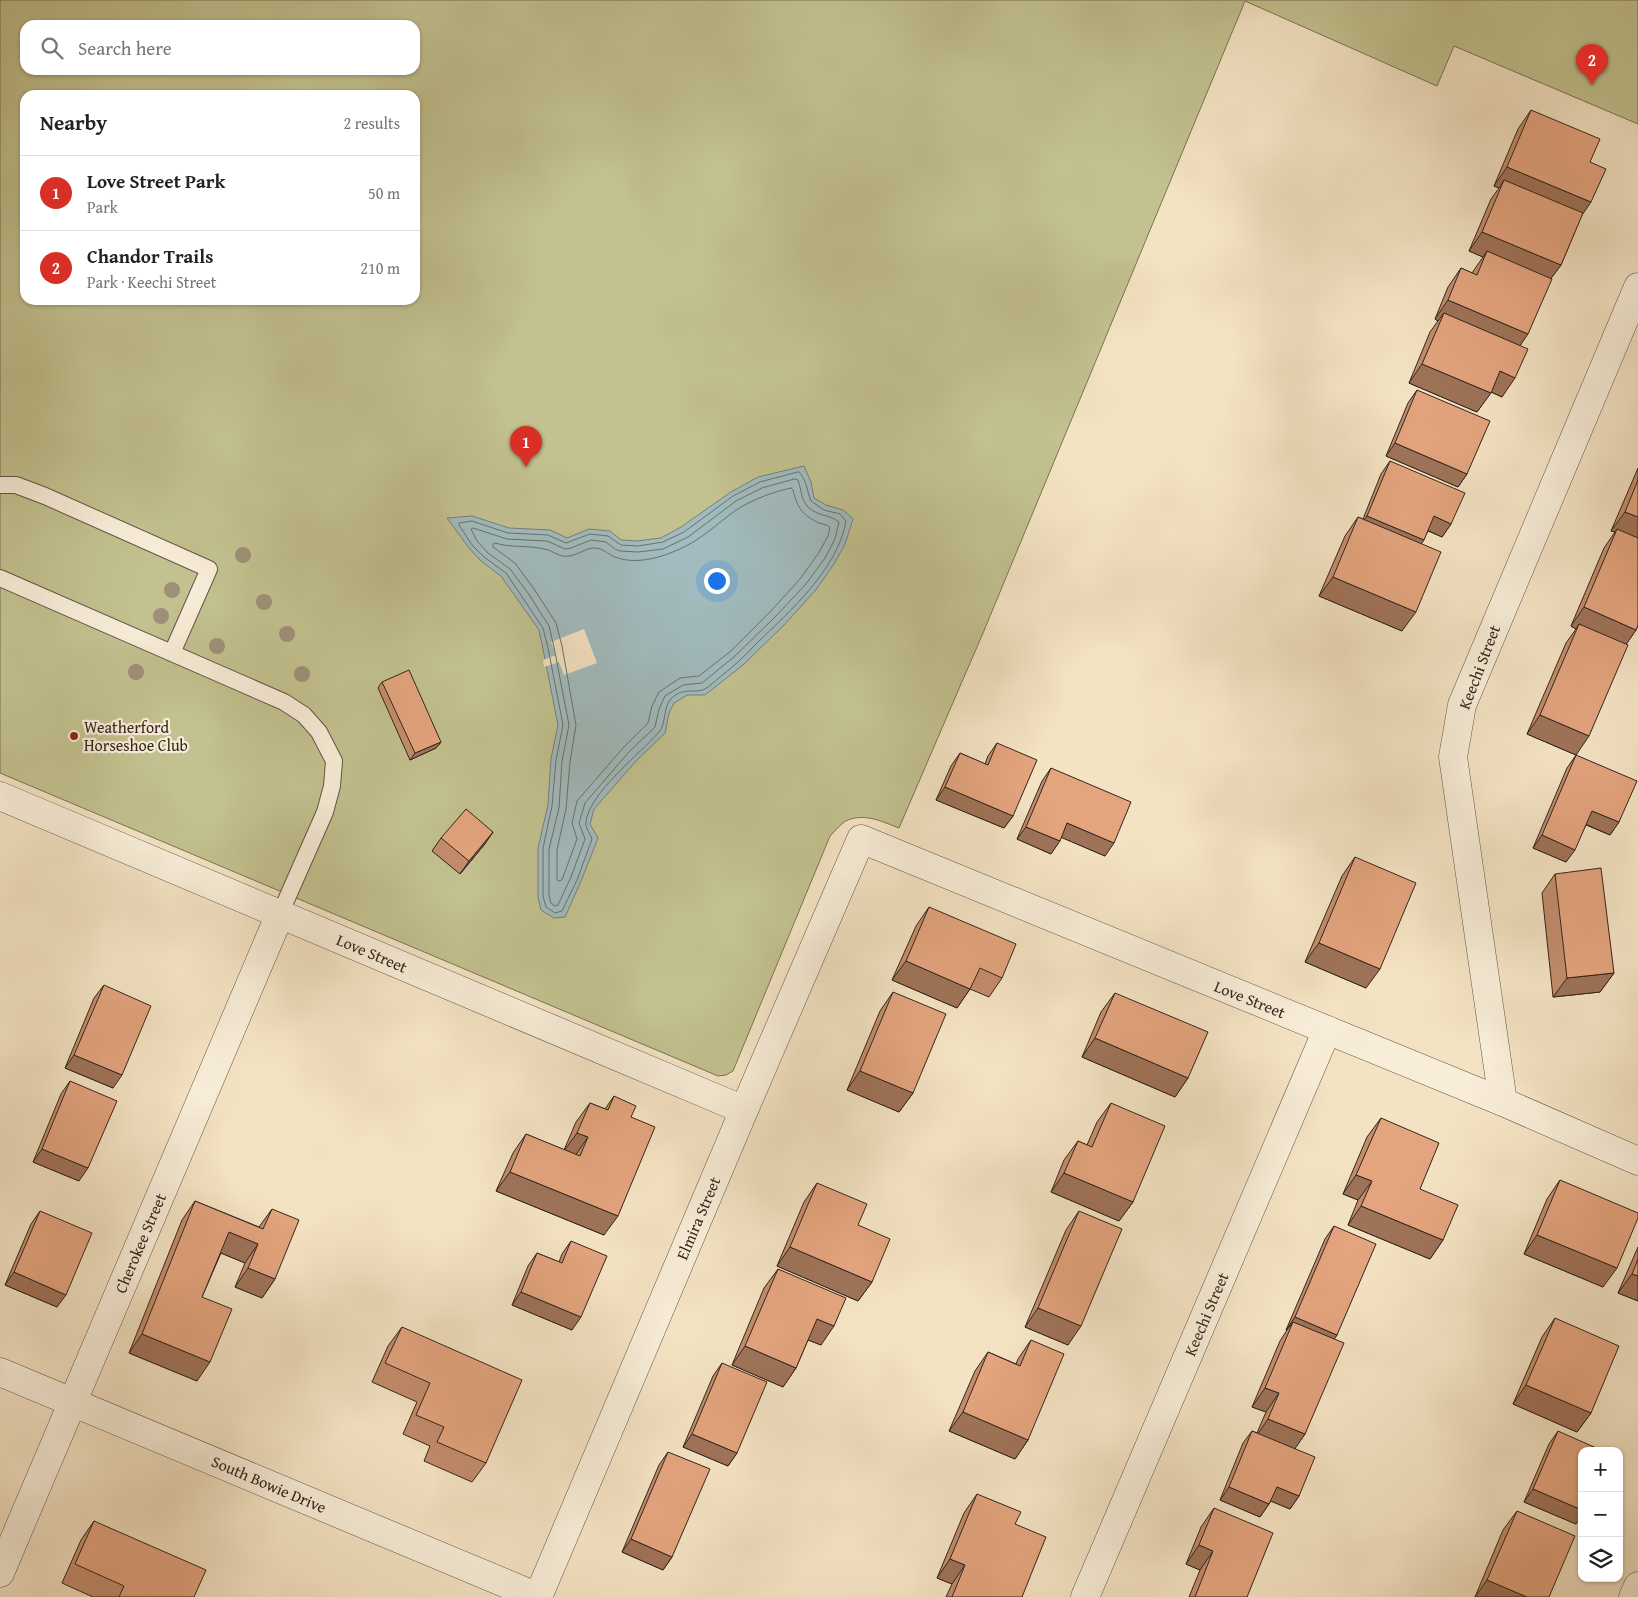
<!DOCTYPE html>
<meta charset="utf-8">
<style>
:root{--surface:#fff;--page:#f2f2f2;--text:#222;--muted:#767676;--line:#e0e0e0;--accent:#d93025}
body{margin:0;font-family:"Gentium Book Plus",serif;background:var(--page);color:var(--text)}
.controls{position:absolute;right:15px;bottom:15px;display:grid;overflow:hidden;border-radius:10px;box-shadow:0 1px 4px #0004}
.controls button{width:45px;height:45px;display:grid;place-items:center;padding:0;border:0;border-bottom:1px solid var(--line);background:var(--surface);color:var(--text);font:25px sans-serif}
.you{position:absolute;left:716px;top:580px;width:18px;height:18px;margin:-12px;border:4px solid #fff;border-radius:50%;background:#1a73e8;box-shadow:0 0 0 8px #1a73e833}
.badge{display:grid;place-items:center;width:32px;height:32px;border-radius:50%;background:var(--accent);color:#fff;font-size:16px;font-weight:700}
.pin{position:absolute;translate:-50% -41px;filter:drop-shadow(0 1px 2px #0008)}
.pin::after{content:'';position:absolute;top:26px;width:18px;height:15px;background:inherit;clip-path:polygon(0 0,100% 0,50% 100%)}
.list{margin:0;padding:0;list-style:none}
h2{display:flex;justify-content:space-between;align-items:center;height:65px;margin:0;padding:0 20px;font-size:21px}
h2 small{font-size:16px;font-weight:400;color:var(--muted)}
.list li{display:grid;grid-template-columns:32px 1fr auto;gap:15px;align-items:center;box-sizing:border-box;height:75px;padding:0 20px;border-top:1px solid var(--line)}
.list b{display:block;font-size:19px;white-space:nowrap}
.list p{margin:0;font-size:16px;white-space:nowrap;color:var(--muted)}
.list em{font-size:16px;font-style:normal;color:var(--muted)}
.icon{flex:none;width:28px;height:28px;fill:none;stroke:currentColor;stroke-width:2;stroke-linecap:round;stroke-linejoin:round}
.map{position:relative;flex:none;width:1638px;height:1597px;overflow:hidden}
.search{position:absolute;background:var(--surface);box-shadow:0 1px 4px #0004;left:20px;top:20px;width:400px;height:55px;display:flex;align-items:center;gap:12px;box-sizing:border-box;padding:0 18px;border-radius:15px;color:var(--muted);font-size:19px}
.panel{position:absolute;background:var(--surface);box-shadow:0 1px 4px #0004;left:20px;top:90px;width:400px;height:215px;border-radius:15px}
.map>svg:first-child{display:block}
.green{fill:#c2c18f;stroke:#7a7356;fill-rule:evenodd}
.water{fill:#a1bbbe;stroke:#757f7e}
.pier{fill:#f4e3c3}
.lines{fill:none;stroke-linecap:round;stroke-linejoin:round}
.shore{stroke:#6a706e;stroke-width:1}
.service-casing{stroke:#635446;stroke-width:18}
.minor-casing{stroke:#635446;stroke-width:29}
.tertiary-casing{stroke:#635446;stroke-width:29}
.service{stroke:#f8edd8;stroke-width:16}
.minor{stroke:#f8edd8;stroke-width:28}
.tertiary{stroke:#f8edd8;stroke-width:28}
.tree{fill:#9e9078}
.wall{fill:#c38d6c;stroke:#33251d}
.shaded-wall{fill:#9f7358;stroke:#33251d}
.building{fill:#e3a47e;stroke:#33251d}
.poi-dot{fill:#8f2418;stroke:#f8edd8;stroke-width:2}
.labels{text-anchor:middle;dominant-baseline:central;stroke-width:4.5;stroke-linejoin:round;paint-order:stroke}
.street-label{font-size:16px;fill:#33251d;stroke:#f8edd8}
.poi-label{font-size:16px;fill:#33251d;stroke:#f8edd8;text-anchor:start}
</style>
<div class="map">
<svg width="1638" height="1597" viewBox="0 0 1638 1597">
<rect width="100%" height="100%" fill="#f4e3c3"/>
<filter id="stains"><feTurbulence type="fractalNoise" baseFrequency=".004" numOctaves="4"/><feColorMatrix values="0 0 0 0 .2 0 0 0 0 .09 0 0 0 0 .02 0 0 0 .5 -.17"/></filter>
<radialGradient id="worn" r=".72"><stop offset=".6" stop-color="#630" stop-opacity="0"/><stop offset="1" stop-color="#630" stop-opacity=".3"/></radialGradient>
<path class="green" d="M0 0H1638V124L1454 46 1437 86 1245 1 983 633 899 828C883 822 866 813 848 820 842 822 835 831 830 836L733 1071 726 1075 718 1076 0 773ZM25 25H415V70H25ZM25 95H415V300H25Z"/>
<path class="water" d="M804 466 811 482 814 498 826 505 843 510 853 519 845 544 834 564 815 591 784 625 743 665 705 695H687L674 703 669 713 665 733 637 760 594 809 590 824 598 838 581 881 565 917 554 918 541 910 538 897V848L548 805 551 759 558 725 543 649 539 630 501 576 481 561 469 548 447 518 472 516 509 528 550 530 567 538 589 529 610 531 621 540 637 541 661 538 681 527 731 492 758 477Z"/>
<path class="pier" d="M584 629 597 663 564 675 559 662 544 667 543 660 556 655 551 642Z"/>
<g class="lines">
<g class="shore">
<path d="M799 472C807 480 807 492 811 501L824 510 840 514 846 521C838 569 790 611 756 644 745 656 733 667 720 677 715 681 710 686 705 689 695 694 682 686 670 700 663 710 666 724 659 732 640 754 589 793 586 822 585 828 590 833 592 839L577 880 562 911 555 913 546 907 543 896V848L552 806 556 760 563 725 548 648 543 628 506 573 484 557 472 545 459 525V523L472 521 508 533 548 535 566 543 590 534 608 536 621 545 638 546 663 542 684 532 733 496 760 482Z"/>
<path d="M795 479 798 480C801 488 801 497 805 503 812 516 830 514 839 522L835 539 825 558 806 584 775 617 735 656 702 683 683 685 665 696 659 709 655 727 628 753 585 803 579 823 585 839 571 877 558 905 555 906 551 903 549 896V849L559 808 562 761 569 725 554 647 549 626 528 593 510 569 488 553 477 541 471 529 473 528 507 539 547 541 565 549 571 548 591 540 606 542 615 549 620 551 638 552 663 549 688 537 736 501 762 488Z"/>
<path d="M791 488 793 490C797 507 802 515 819 523 823 524 827 525 830 527L828 536 818 554 800 579 770 612 731 651 699 676 680 678 659 692 652 706 648 723 623 748 577 801 572 823 577 839 562 880 558 881 557 879V850L566 809 570 762 576 725 562 646 556 623 534 589 515 563 493 547V544L495 543C511 548 528 545 544 549 553 550 559 558 569 556 578 555 586 548 594 548 604 548 607 554 615 557 638 566 667 556 688 545 707 535 723 518 741 507 757 498 773 492 791 488Z"/>
</g>
<g class="service-casing">
<g id="service">
<path d="M0 485H16L45 496 209 569 172 653"/>
<path d="M0 578 284 702 304 715 319 732 334 761 332 786 325 812 280 914"/>
</g>
</g>
<g class="minor-casing">
<g id="minor">
<path d="M0 796 744 1110"/>
<path d="M1503 1102 1453 757 1462 705 1638 287"/>
<path d="M0 1573 280 914"/>
<path d="M538 1597 744 1110 861 839 1503 1102 1638 1161"/>
<path d="M1085 1597 1327 1030"/>
</g>
</g>
<g class="tertiary-casing">
<g id="tertiary">
<path d="M0 1372 538 1597"/>
<path d="M1633 1597 1638 1586"/>
</g>
</g>
<use href="#service" class="service"/>
<use href="#minor" class="minor"/>
<use href="#tertiary" class="tertiary"/>
</g>
<g class="tree">
<circle cx="243" cy="555" r="8"/>
<circle cx="172" cy="590" r="8"/>
<circle cx="264" cy="602" r="8"/>
<circle cx="161" cy="616" r="8"/>
<circle cx="287" cy="634" r="8"/>
<circle cx="217" cy="646" r="8"/>
<circle cx="136" cy="672" r="8"/>
<circle cx="302" cy="674" r="8"/>
</g>
<g class="wall">
<path d="M1531 110 1590 162 1581 217 1561 265 1551 278 1520 346 1502 397 1491 392 1477 412 1409 383 1430 332 1438 321 1435 319 1448 287 1461 268 1472 273 1483 257 1469 251 1491 199 1499 188 1494 186 1518 129Z"/>
<path d="M1417 390 1467 474 1458 487 1386 456 1408 403Z"/>
<path d="M1390 461 1451 524 1442 537 1428 531 1421 544 1402 631 1319 596 1345 536 1358 517 1363 519 1381 474Z"/>
<path d="M1638 468V625L1636 630 1626 644 1576 755 1619 822 1610 835 1586 825 1566 862 1533 848 1567 768 1576 755 1527 734 1566 643 1576 629 1571 626 1604 548 1615 532 1611 531Z"/>
<path d="M382 682 441 742 436 748 410 760 378 688Z"/>
<path d="M997 743 1013 816 1004 828 936 800 951 766 960 753 985 764 988 756Z"/>
<path d="M1051 768 1105 856 1061 837 1051 854 1017 839 1042 781Z"/>
<path d="M493 832 484 845 460 874 432 851 441 838Z"/>
<path d="M1355 857 1366 988 1305 962 1342 876Z"/>
<path d="M1555 874 1614 973 1600 992 1553 997 1542 893Z"/>
<path d="M929 907 1002 978 989 997 970 989 957 1008 892 980 916 926Z"/>
<path d="M104 985 113 1088 65 1068 94 998Z"/>
<path d="M893 992 913 1093 899 1112 847 1090 880 1011Z"/>
<path d="M1115 993 1188 1078 1175 1097 1082 1057 1101 1012Z"/>
<path d="M70 1081 79 1181 33 1162 61 1094Z"/>
<path d="M614 1096 631 1117 604 1235 496 1191 513 1153 526 1134 564 1150 576 1122 590 1103 605 1109Z"/>
<path d="M1111 1103 1133 1202 1119 1221 1051 1192 1064 1160 1078 1141 1087 1145 1097 1122Z"/>
<path d="M1381 1118 1420 1189 1443 1240 1430 1259 1348 1225 1358 1200 1343 1194 1367 1137Z"/>
<path d="M1560 1180 1603 1287 1524 1254 1547 1199Z"/>
<path d="M817 1183 858 1225 872 1282 858 1301 777 1266 804 1202Z"/>
<path d="M195 1201 259 1227 272 1209 275 1279 262 1298 235 1287 245 1263 221 1253 202 1297 197 1381 129 1353 182 1220Z"/>
<path d="M40 1211 57 1307 5 1285 31 1224Z"/>
<path d="M1079 1211 1068 1345 1025 1327 1066 1230Z"/>
<path d="M1334 1226 1337 1335 1334 1339 1305 1434 1295 1448 1299 1496 1290 1509 1271 1501 1260 1517 1220 1500 1243 1443 1252 1431 1257 1433 1266 1412 1252 1407 1280 1341 1287 1330H1286L1325 1239Z"/>
<path d="M571 1241 572 1330 512 1305 528 1266 537 1253 559 1262 562 1254Z"/>
<path d="M1638 1247V1301L1618 1293Z"/>
<path d="M778 1269 821 1345 808 1340 796 1368 783 1387 732 1365 764 1288Z"/>
<path d="M1555 1318 1591 1413 1577 1432 1513 1404 1542 1337Z"/>
<path d="M402 1327 486 1463 472 1482 424 1461 430 1446 403 1434 417 1402 372 1382 388 1346Z"/>
<path d="M1031 1340 1028 1440 1015 1459 949 1431 975 1371 988 1352 1016 1364 1018 1359Z"/>
<path d="M722 1363 737 1453 728 1466 683 1447 713 1376Z"/>
<path d="M1558 1431 1576 1524 1524 1502 1549 1444Z"/>
<path d="M668 1452 672 1557 663 1570 622 1552 659 1465Z"/>
<path d="M977 1494 1015 1524 1022 1597H946L952 1584 937 1578 964 1513Z"/>
<path d="M1214 1508 1247 1597H1189L1200 1570 1186 1564 1201 1527Z"/>
<path d="M1517 1511 1549 1597H1475L1503 1530Z"/>
<path d="M94 1521 194 1597H93L62 1583 81 1540Z"/>
</g>
<g class="shaded-wall">
<path d="M1507 167 1591 202 1578 221 1504 180 1499 188 1494 186Z"/>
<path d="M1482 232 1561 265 1547 284 1487 251 1483 257 1469 251Z"/>
<path d="M1448 300 1528 334 1515 353 1444 313 1438 321 1435 319Z"/>
<path d="M1422 364 1491 393 1477 412 1409 383Z"/>
<path d="M1500 371 1515 378 1502 397 1487 390Z"/>
<path d="M1395 443 1467 474 1458 487 1386 456Z"/>
<path d="M1625 512 1638 517V542L1617 529 1615 532 1611 531Z"/>
<path d="M1367 516 1424 540 1415 553 1358 529Z"/>
<path d="M1434 516 1451 524 1442 537 1425 529Z"/>
<path d="M1333 577 1416 612 1402 631 1319 596Z"/>
<path d="M1584 607 1636 630 1623 649 1579 624 1576 629 1571 626Z"/>
<path d="M1540 715 1589 736 1576 755 1527 734Z"/>
<path d="M441 742 436 748 410 760 415 753Z"/>
<path d="M945 787 1013 816 1004 828 936 800Z"/>
<path d="M1592 811 1619 822 1610 835 1583 823Z"/>
<path d="M1067 823 1114 843 1105 856 1058 836Z"/>
<path d="M1026 827 1060 841 1051 854 1017 839Z"/>
<path d="M493 832 484 845 460 874 469 861Z"/>
<path d="M1542 835 1575 850 1566 862 1533 848Z"/>
<path d="M1319 943 1380 969 1366 988 1305 962Z"/>
<path d="M906 961 970 989 957 1008 892 980Z"/>
<path d="M1614 973 1600 992 1553 997 1567 978Z"/>
<path d="M1095 1038 1188 1078 1175 1097 1082 1057Z"/>
<path d="M74 1055 122 1075 113 1088 65 1068Z"/>
<path d="M860 1071 913 1093 899 1112 847 1090Z"/>
<path d="M577 1133 588 1137 575 1156 563 1152Z"/>
<path d="M42 1149 88 1168 79 1181 33 1162Z"/>
<path d="M510 1172 618 1216 604 1235 496 1191Z"/>
<path d="M1064 1173 1133 1202 1119 1221 1051 1192Z"/>
<path d="M1356 1175 1372 1181 1358 1200 1343 1194Z"/>
<path d="M1361 1206 1443 1240 1430 1259 1348 1225Z"/>
<path d="M229 1232 258 1244 245 1263 216 1251Z"/>
<path d="M1537 1235 1617 1268 1603 1287 1524 1254Z"/>
<path d="M790 1247 872 1282 858 1301 777 1266Z"/>
<path d="M248 1268 275 1279 262 1298 235 1287Z"/>
<path d="M14 1272 66 1295 57 1307 5 1285Z"/>
<path d="M1632 1274 1638 1276V1301L1618 1293Z"/>
<path d="M521 1292 581 1317 572 1330 512 1305Z"/>
<path d="M1038 1308 1081 1326 1068 1345 1025 1327Z"/>
<path d="M1295 1317 1337 1335 1328 1348 1293 1322 1287 1330H1286Z"/>
<path d="M817 1319 834 1326 821 1345 803 1338Z"/>
<path d="M142 1334 210 1362 197 1381 129 1353Z"/>
<path d="M745 1346 796 1368 783 1387 732 1365Z"/>
<path d="M1526 1385 1591 1413 1577 1432 1513 1404Z"/>
<path d="M1265 1388 1279 1393 1266 1412 1252 1407Z"/>
<path d="M963 1412 1028 1440 1015 1459 949 1431Z"/>
<path d="M1268 1419 1305 1434 1292 1453 1255 1438Z"/>
<path d="M692 1434 737 1453 728 1466 683 1447Z"/>
<path d="M1229 1487 1269 1504 1260 1517 1220 1500Z"/>
<path d="M1277 1487 1299 1496 1290 1509 1268 1500Z"/>
<path d="M1533 1489 1582 1510V1516L1576 1524 1524 1502Z"/>
<path d="M631 1539 672 1557 663 1570 622 1552Z"/>
<path d="M1199 1545 1213 1551 1200 1570 1186 1564Z"/>
<path d="M950 1559 965 1565 952 1584 937 1578Z"/>
<path d="M1487 1580 1527 1597H1475Z"/>
</g>
<g class="building">
<path d="M1531 110 1600 139 1590 162 1606 169 1591 202 1507 167Z"/>
<path d="M1504 180 1583 213 1561 265 1482 232Z"/>
<path d="M1487 251 1552 279 1528 334 1448 300 1461 268 1477 275Z"/>
<path d="M1444 313 1528 349 1515 378 1500 371 1491 393 1422 364Z"/>
<path d="M1417 390 1490 421 1467 474 1395 443Z"/>
<path d="M1390 461 1465 493 1451 524 1434 516 1424 540 1367 516Z"/>
<path d="M1638 480V517L1625 512Z"/>
<path d="M1358 517 1441 552 1416 612 1333 577Z"/>
<path d="M1617 529 1638 538V625L1636 630 1584 607Z"/>
<path d="M1579 624 1628 645 1589 736 1540 715Z"/>
<path d="M409 670 441 742 415 753 382 682Z"/>
<path d="M997 743 1037 760 1013 816 945 787 960 753 988 765Z"/>
<path d="M1576 755 1637 781 1619 822 1592 811 1575 850 1542 835Z"/>
<path d="M1051 768 1131 802 1114 843 1067 823 1060 841 1026 827Z"/>
<path d="M466 809 493 832 469 861 441 838Z"/>
<path d="M1355 857 1416 883 1380 969 1319 943Z"/>
<path d="M1601 868 1614 973 1567 978 1555 874Z"/>
<path d="M929 907 1016 944 1002 978 980 968 970 989 906 961Z"/>
<path d="M104 985 151 1006 122 1075 74 1055Z"/>
<path d="M893 992 946 1014 913 1093 860 1071Z"/>
<path d="M1115 993 1208 1032 1188 1078 1095 1038Z"/>
<path d="M70 1081 117 1101 88 1168 42 1149Z"/>
<path d="M614 1096 636 1106 631 1117 655 1127 618 1216 510 1172 526 1134 580 1156 588 1137 577 1133 590 1103 608 1110Z"/>
<path d="M1111 1103 1165 1126 1133 1202 1064 1173 1078 1141 1092 1147Z"/>
<path d="M1381 1118 1439 1143 1420 1189 1458 1205 1443 1240 1361 1206 1372 1181 1356 1175Z"/>
<path d="M1560 1180 1638 1213V1218L1617 1268 1537 1235Z"/>
<path d="M817 1183 867 1204 858 1225 890 1239 872 1282 790 1247Z"/>
<path d="M195 1201 263 1229 272 1209 299 1220 275 1279 248 1268 258 1244 229 1232 202 1297 232 1309 210 1362 142 1334Z"/>
<path d="M40 1211 92 1233 66 1295 14 1272Z"/>
<path d="M1079 1211 1122 1229 1081 1326 1038 1308Z"/>
<path d="M1334 1226 1376 1244 1337 1335 1295 1317Z"/>
<path d="M571 1241 607 1256 581 1317 521 1292 537 1253 562 1263Z"/>
<path d="M1638 1259V1276L1632 1274Z"/>
<path d="M778 1269 846 1298 834 1326 817 1319 796 1368 745 1346Z"/>
<path d="M1555 1318 1619 1346 1591 1413 1526 1385Z"/>
<path d="M1293 1322 1344 1343 1305 1434 1268 1419 1279 1393 1265 1388Z"/>
<path d="M402 1327 522 1380 486 1463 437 1442 444 1427 416 1415 430 1383 385 1363Z"/>
<path d="M1031 1340 1064 1354 1028 1440 963 1412 988 1352 1020 1366Z"/>
<path d="M722 1363 767 1382 737 1453 692 1434Z"/>
<path d="M1252 1431 1315 1457 1299 1496 1277 1487 1269 1504 1229 1487Z"/>
<path d="M1558 1431 1603 1451H1582V1510L1533 1489Z"/>
<path d="M668 1452 710 1469 672 1557 631 1539Z"/>
<path d="M977 1494 1021 1512 1015 1524 1046 1537 1022 1597H952L965 1565 950 1559Z"/>
<path d="M1214 1508 1273 1533 1247 1597H1195L1213 1551 1199 1545Z"/>
<path d="M1517 1511 1575 1536 1549 1597H1527L1487 1580Z"/>
<path d="M94 1521 206 1570 194 1597H119L124 1586 75 1564Z"/>
</g>
<circle class="poi-dot" cx="74" cy="736" r="5"/>
<g class="labels">
<g class="street-label">
<text transform="translate(1479 667) rotate(-69)">Keechi Street</text>
<text transform="translate(372 953) rotate(23)">Love Street</text>
<text transform="translate(1250 999) rotate(22)">Love Street</text>
<text transform="translate(698 1218) rotate(-67)">Elmira Street</text>
<text transform="translate(140 1243) rotate(-67)">Cherokee Street</text>
<text transform="translate(1206 1314) rotate(-67)">Keechi Street</text>
<text transform="translate(269 1484) rotate(23)">South Bowie Drive</text>
</g>
<g class="poi-label">
<text x="84" y="727">Weatherford<tspan x="84" dy="18">Horseshoe Club</tspan></text>
</g>
</g>
<rect width="100%" height="100%" filter="url(#stains)"/>
<rect width="100%" height="100%" fill="url(#worn)"/>
</svg>
<div class="controls">
<button>+</button>
<button>−</button>
<button><svg class="icon" aria-label="layers" viewBox="0 0 24 24"><path d="M12 4l9 5-9 5-9-5zM3 14l9 5 9-5"/></svg></button>
</div>
<div class="you"></div>
<div class="pin badge" style="left:526px;top:467px">1</div>
<div class="pin badge" style="left:1592px;top:85px">2</div>
<div class="search"><svg class="icon" aria-label="search" viewBox="0 0 24 24"><circle cx="10" cy="10" r="6"/><path d="M15 15l6 6"/></svg>Search here</div>
<section class="panel">
<h2>Nearby<small>2 results</small></h2>
<ul class="list">
<li><span class="badge">1</span><div><b>Love Street Park</b><p>Park</p></div><em>50 m</em></li>
<li><span class="badge">2</span><div><b>Chandor Trails</b><p>Park · Keechi Street</p></div><em>210 m</em></li>
</ul>
</section>
</div>
